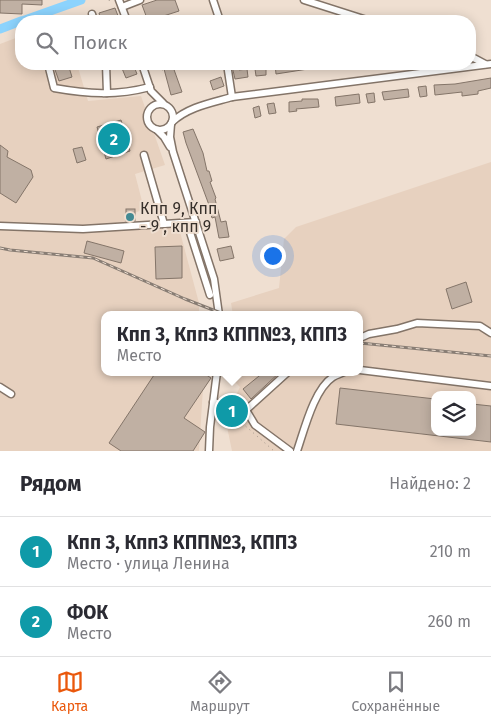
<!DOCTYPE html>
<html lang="ru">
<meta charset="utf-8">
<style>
:root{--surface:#fff;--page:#f7f7f7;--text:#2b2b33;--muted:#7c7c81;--line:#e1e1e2;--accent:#ea580c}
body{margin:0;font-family:"Fira Sans",sans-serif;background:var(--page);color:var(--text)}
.controls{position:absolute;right:15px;bottom:15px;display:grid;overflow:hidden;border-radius:10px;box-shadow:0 2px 12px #0003}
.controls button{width:45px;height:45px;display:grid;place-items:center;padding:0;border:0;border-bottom:1px solid var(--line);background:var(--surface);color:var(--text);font:25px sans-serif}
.you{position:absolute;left:272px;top:255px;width:18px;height:18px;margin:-12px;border:4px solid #fff;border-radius:50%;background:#1a73e8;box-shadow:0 0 0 8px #1a73e833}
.badge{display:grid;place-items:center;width:32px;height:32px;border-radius:50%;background:var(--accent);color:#fff;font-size:16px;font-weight:700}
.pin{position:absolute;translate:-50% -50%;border:2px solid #fff;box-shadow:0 1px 5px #0006}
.popup{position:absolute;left:101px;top:311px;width:262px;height:65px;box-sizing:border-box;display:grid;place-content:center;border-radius:10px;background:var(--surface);filter:drop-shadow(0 1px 4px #0005);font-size:16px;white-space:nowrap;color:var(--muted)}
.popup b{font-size:19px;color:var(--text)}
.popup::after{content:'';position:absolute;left:50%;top:100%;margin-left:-10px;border:10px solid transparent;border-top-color:var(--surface)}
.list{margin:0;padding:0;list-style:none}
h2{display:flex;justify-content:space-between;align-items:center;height:65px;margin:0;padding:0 20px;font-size:21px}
h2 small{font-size:16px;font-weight:400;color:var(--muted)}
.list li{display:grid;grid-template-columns:32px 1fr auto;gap:15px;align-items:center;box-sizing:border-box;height:70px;padding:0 20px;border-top:1px solid var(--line)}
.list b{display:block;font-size:19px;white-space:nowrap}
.list p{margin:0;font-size:16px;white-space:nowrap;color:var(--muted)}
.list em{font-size:16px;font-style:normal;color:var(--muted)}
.icon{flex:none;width:28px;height:28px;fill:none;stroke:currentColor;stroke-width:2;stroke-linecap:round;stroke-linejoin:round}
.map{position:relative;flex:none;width:491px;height:451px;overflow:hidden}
.search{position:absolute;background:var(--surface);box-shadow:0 2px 12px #0003;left:15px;right:15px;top:15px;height:55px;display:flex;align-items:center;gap:12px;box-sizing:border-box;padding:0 18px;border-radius:20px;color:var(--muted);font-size:19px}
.sheet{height:205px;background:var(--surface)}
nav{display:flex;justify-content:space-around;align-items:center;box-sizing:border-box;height:70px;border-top:1px solid var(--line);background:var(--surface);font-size:14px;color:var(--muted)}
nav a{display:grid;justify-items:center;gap:2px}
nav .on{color:var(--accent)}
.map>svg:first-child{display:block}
.built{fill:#e7d1bf;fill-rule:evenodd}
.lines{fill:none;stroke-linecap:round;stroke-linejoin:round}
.river{stroke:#8cd3fd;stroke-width:9}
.building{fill:#c0b0a3;stroke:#847569}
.minor-casing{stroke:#837468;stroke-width:9}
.path{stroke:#a3978c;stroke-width:1;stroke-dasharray:1 4;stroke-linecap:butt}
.minor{stroke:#fff;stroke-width:6}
.rail-casing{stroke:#887d74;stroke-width:3}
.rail{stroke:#efdfd1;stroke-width:1;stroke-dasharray:4;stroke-linecap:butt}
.poi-dot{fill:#438a93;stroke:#efdfd1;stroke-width:2}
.labels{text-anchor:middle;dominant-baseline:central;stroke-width:4;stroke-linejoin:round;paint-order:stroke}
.poi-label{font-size:16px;fill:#362f2a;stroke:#efdfd1;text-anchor:start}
</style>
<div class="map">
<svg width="491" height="451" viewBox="0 0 491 451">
<rect width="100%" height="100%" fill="#efdfd1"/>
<g class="built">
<path d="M21 36V64H77L88 101 141 96 165 165 135 174 144 209 130 215 131 229 171 227 180 232 199 303V315H104V372H204L199 451H0V44Z"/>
<path d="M491 162V451H232L225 417 240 387 231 378 230 372H360V315H233L231 303 279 288 284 239 296 227ZM435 395H472V432H435Z"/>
</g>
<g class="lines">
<g class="river">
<path d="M22 21 81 0"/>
<path d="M0 29 21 21"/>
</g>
</g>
<g class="building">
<path d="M0 0H42V5L22 4V14L0 13Z"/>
<path d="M157 0H175L179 11 148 21 142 5Z"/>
<path d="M115 8 120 21H101L99 13Z"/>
<path d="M53 64H68L72 77 59 81Z"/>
<path d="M127 64H133L137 74 126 78 121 66Z"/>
<path d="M160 64H172L182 92 171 95 164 69 162 70Z"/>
<path d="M275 64H336V67L308 69 276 74Z"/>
<path d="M239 65V70L247 69 248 77 235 79 232 66Z"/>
<path d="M266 67V75L256 76 255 69Z"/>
<path d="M221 77 224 86 213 90 210 81Z"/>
<path d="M491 78V88L478 91V94L462 96V92L435 95 434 85 455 84Z"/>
<path d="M426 86 427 96 420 97 418 87Z"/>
<path d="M408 89 409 97 384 100 382 92Z"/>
<path d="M374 93 375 102 368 103 366 94Z"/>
<path d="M359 94 360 103 336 106 335 97Z"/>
<path d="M302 99H318L319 107 296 109 297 111 289 112V102L302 101Z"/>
<path d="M274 103 276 113 269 114 267 104Z"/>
<path d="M259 106 261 116 255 118 253 108Z"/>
<path d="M121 120 130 151 106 159 97 127Z"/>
<path d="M193 129 203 153 207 171H209L212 181 210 182 216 198 215 199 221 222 226 221 229 237 219 238 215 217 212 218 208 205H209L186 143 183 132Z"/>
<path d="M0 145 8 151 7 157 31 170 33 177 16 203 0 193Z"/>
<path d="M82 147 86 160 77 163 73 149Z"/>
<rect x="126" y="209" width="9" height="12"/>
<path d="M87 241 124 251 121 263 84 253Z"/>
<path d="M182 246V278L156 279 155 247Z"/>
<path d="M231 246 234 258 220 261 217 249Z"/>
<path d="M466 282 472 302 452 309 446 289Z"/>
<path d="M156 372H202L211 378 184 418 205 432 193 451H121L109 443Z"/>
<path d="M264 372H280L251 399 243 389Z"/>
<path d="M340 388 435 399V432H472V404L491 406V442L336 424Z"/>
</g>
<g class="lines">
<g class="minor-casing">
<g id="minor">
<path d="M119 0 127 21"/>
<path d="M213 0 220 21"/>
<path d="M304 0 370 21"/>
<path d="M122 7 140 0"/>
<path d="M92 14 94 21"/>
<path d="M470 56 485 64"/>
<path d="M48 64 54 88C88 94 116 96 150 87"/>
<path d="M106 64 107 93"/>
<path d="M142 64 151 91 163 103"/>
<path d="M227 64 232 97"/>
<circle cx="160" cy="117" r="13"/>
<path d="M172 122C188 107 211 103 232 97L491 64"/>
<path d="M171 124 170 137 173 152 214 279 219 315"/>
<path d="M157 130 164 137 170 147"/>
<path d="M144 155 164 224"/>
<path d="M187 223 210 295"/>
<path d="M0 226 83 229 196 222"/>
<path d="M360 338 369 334 397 329 417 323 480 326 491 333"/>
<path d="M360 370 491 386"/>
<path d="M288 372 246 410 255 425 290 451"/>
<path d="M0 387 11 394"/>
<path d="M213 402 246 410"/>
<path d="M209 451 210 427 217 372"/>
<path d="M297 451C304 431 314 389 333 377 336 375 340 374 344 372"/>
</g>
</g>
<g class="path">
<path d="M109 0 111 4"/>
<path d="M243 418 242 423 274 451"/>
</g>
<use href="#minor" class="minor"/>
<g class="rail-casing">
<g id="rail">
<path d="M0 248 10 250 93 258 185 299 226 315"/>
<path d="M360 343 491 356"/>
</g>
</g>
<use href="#rail" class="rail"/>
</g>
<circle class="poi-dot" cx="130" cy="217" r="5"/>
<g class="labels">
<g class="poi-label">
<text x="140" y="208">Кпп 9, Кпп<tspan x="140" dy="18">- 9 , кпп 9</tspan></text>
</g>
</g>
</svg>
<div class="controls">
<button><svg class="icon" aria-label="layers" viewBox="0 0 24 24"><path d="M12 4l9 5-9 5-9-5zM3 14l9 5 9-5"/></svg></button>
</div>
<div class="you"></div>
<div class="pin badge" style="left:232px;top:411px;background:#0f9aa8">1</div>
<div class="popup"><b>Кпп 3, Кпп3 КПП№3, КПП3</b>Место</div>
<div class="pin badge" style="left:114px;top:139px;background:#0f9aa8">2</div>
<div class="search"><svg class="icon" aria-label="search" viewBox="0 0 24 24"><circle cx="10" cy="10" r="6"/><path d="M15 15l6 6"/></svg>Поиск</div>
</div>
<section class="sheet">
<h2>Рядом<small>Найдено: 2</small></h2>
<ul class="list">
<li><span class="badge" style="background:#0f9aa8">1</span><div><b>Кпп 3, Кпп3 КПП№3, КПП3</b><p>Место · улица Ленина</p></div><em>210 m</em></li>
<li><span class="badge" style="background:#0f9aa8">2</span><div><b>ФОК</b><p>Место</p></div><em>260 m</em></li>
</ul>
</section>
<nav>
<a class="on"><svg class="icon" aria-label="map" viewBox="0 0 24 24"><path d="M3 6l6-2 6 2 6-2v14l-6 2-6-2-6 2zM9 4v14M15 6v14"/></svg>Карта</a>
<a><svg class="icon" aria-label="directions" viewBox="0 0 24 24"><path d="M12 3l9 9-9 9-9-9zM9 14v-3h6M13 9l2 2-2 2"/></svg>Маршрут</a>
<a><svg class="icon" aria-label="saved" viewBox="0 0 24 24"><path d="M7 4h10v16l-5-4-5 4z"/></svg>Сохранённые</a>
</nav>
